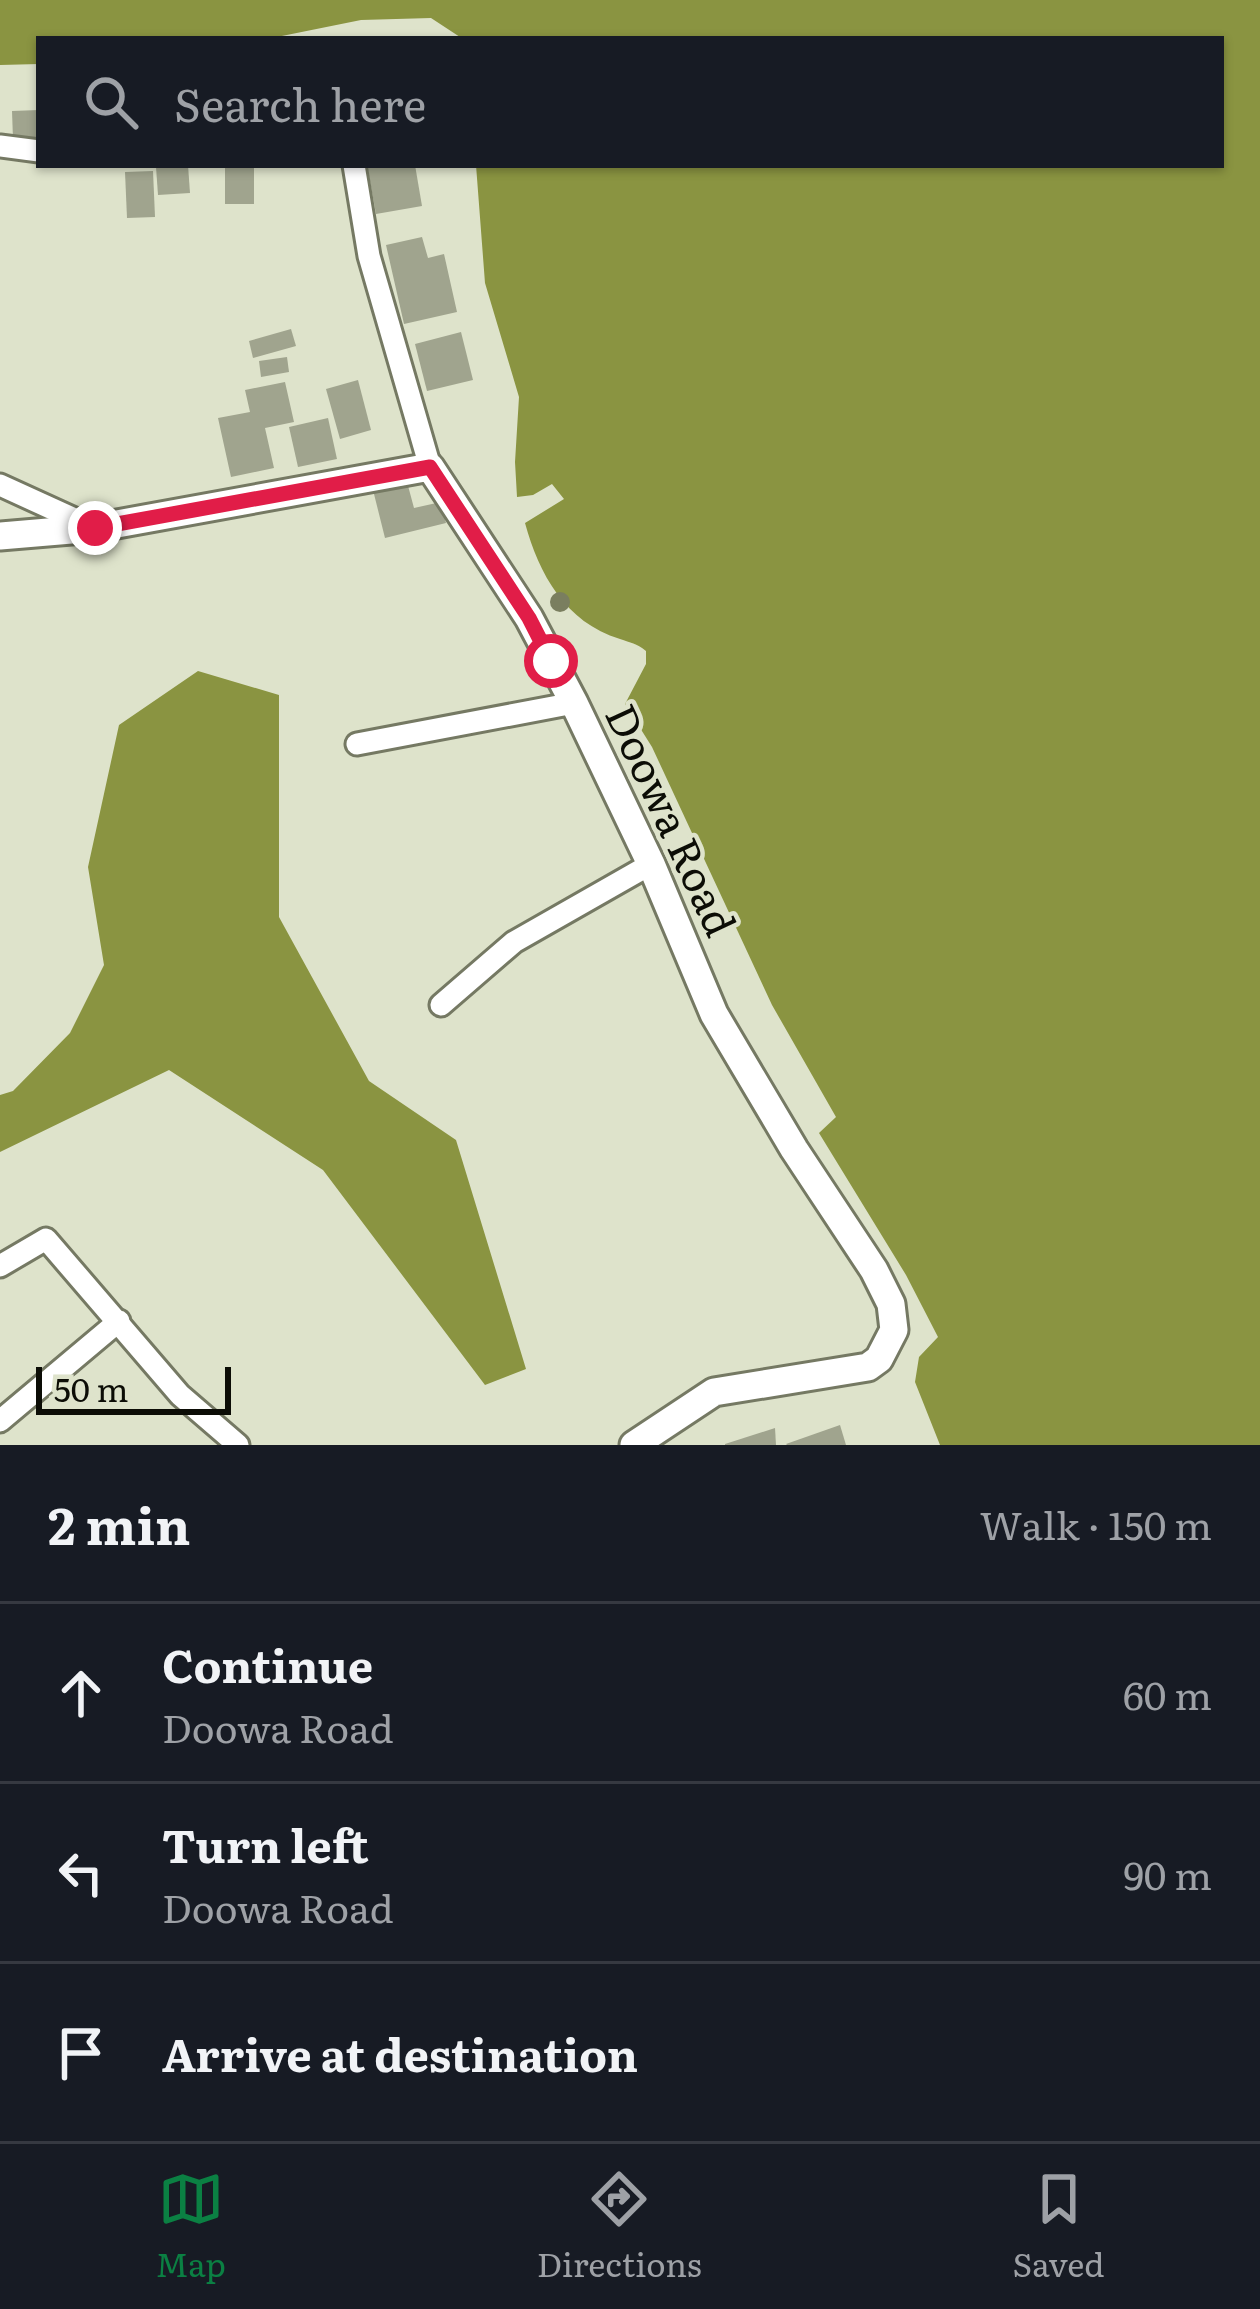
<!DOCTYPE html>
<meta charset="utf-8">
<style>
:root{--surface:#171b24;--page:#20242c;--text:#f1f3f6;--muted:#9ea1a6;--line:#363941;--accent:#0b8043}
body{margin:0;font-family:Literata,serif;background:var(--page);color:var(--text)}
.scale{position:absolute;left:36px;bottom:30px;width:195px;box-sizing:border-box;padding-left:12px;border:6px solid #0c0d06;border-top:0;font-size:33px;line-height:42px;white-space:nowrap;color:#0c0d06;-webkit-text-stroke:9px #dee3cb;paint-order:stroke}
.stop{position:absolute;width:36px;height:36px;margin:-27px;border:9px solid #e11d48;border-radius:50%;background:#fff}
.stop.end{background:#e11d48;border-color:#fff;box-shadow:0 3px 12px #0008}
.list{margin:0;padding:0;list-style:none}
h2{display:flex;justify-content:space-between;align-items:center;height:156px;margin:0;padding:0 48px;font-size:51px}
h2 small{font-size:39px;font-weight:400;color:var(--muted)}
.list li{display:grid;grid-template-columns:78px 1fr auto;gap:36px;align-items:center;box-sizing:border-box;height:180px;padding:0 48px;border-top:3px solid var(--line)}
.list b{display:block;font-size:45px;white-space:nowrap}
.list p{margin:0;font-size:39px;white-space:nowrap;color:var(--muted)}
.list em{font-size:39px;font-style:normal;color:var(--muted)}
.icon{flex:none;width:66px;height:66px;fill:none;stroke:currentColor;stroke-width:2;stroke-linecap:round;stroke-linejoin:round}
.map{position:relative;flex:none;width:1260px;height:1445px;overflow:hidden}
.search{position:absolute;background:var(--surface);box-shadow:0 3px 9px #0004;left:36px;right:36px;top:36px;height:132px;display:flex;align-items:center;gap:30px;box-sizing:border-box;padding:0 42px;border-radius:0px;color:var(--muted);font-size:45px}
.sheet{height:696px;background:var(--surface)}
nav{display:flex;justify-content:space-around;align-items:center;box-sizing:border-box;height:168px;border-top:3px solid var(--line);background:var(--surface);font-size:33px;color:var(--muted)}
nav a{display:grid;justify-items:center;gap:6px}
nav .on{color:var(--accent)}
.map>svg:first-child{display:block}
.water{fill:#8a9441}
.building{fill:#a0a48e}
.lines{fill:none;stroke-linecap:round;stroke-linejoin:round}
.minor-casing{stroke:#757963;stroke-width:27}
.tertiary-casing{stroke:#757963;stroke-width:33}
.minor{stroke:#fff;stroke-width:21}
.tertiary{stroke:#fff;stroke-width:27}
.tree{fill:#7a7e5f}
.route{stroke:#e11d48;stroke-width:15}
.labels{text-anchor:middle;dominant-baseline:central;stroke-width:9;stroke-linejoin:round;paint-order:stroke}
.street-label{font-size:42px;fill:#0c0d06;stroke:#dee3cb}
</style>
<div class="map">
<svg width="1260" height="1445" viewBox="0 0 1260 1445">
<rect width="100%" height="100%" fill="#dee3cb"/>
<g class="water">
<path d="M0 0H1260V1445H940L915 1382 919 1357 938 1337 906 1275 819 1133 836 1117 772 1005 652 747 625 704 646 664V651C636 643 631 643 620 639 565 622 539 574 525 523L564 499 552 484 533 495 517 497 515 462 519 397 485 283 476 165H1221V39H463L431 18 361 20 267 39H39V64L0 65Z"/>
<path d="M198 671 279 695V917L369 1081 456 1140 526 1369 485 1385 323 1170 169 1070 0 1152V1095L13 1091 70 1033 104 965 88 867 119 725Z"/>
</g>
<g class="building">
<path d="M39 110V138L13 139 12 111Z"/>
<path d="M188 165 190 193 158 195 156 167Z"/>
<rect x="225" y="165" width="29" height="39"/>
<path d="M367 165H415L422 206 376 214Z"/>
<path d="M153 171 155 217 127 218 125 172Z"/>
<path d="M422 237 428 258 444 254 457 312 404 324 386 245Z"/>
<path d="M291 329 296 346 253 358 249 341Z"/>
<path d="M461 332 473 380 427 391 415 344Z"/>
<path d="M287 357 289 372 261 377 259 361Z"/>
<path d="M358 380 371 430 340 439 326 389Z"/>
<path d="M285 382 294 422 265 428 274 468 231 477 218 418 250 412 245 390Z"/>
<path d="M328 418 337 459 298 467 289 427Z"/>
<path d="M407 482 414 508 441 502 446 523 385 538 373 490Z"/>
<path d="M840 1425 846 1445H787L786 1444Z"/>
<path d="M775 1428 776 1445H725V1444Z"/>
</g>
<g class="lines">
<g class="minor-casing">
<g id="minor">
<path d="M0 146 39 151"/>
<path d="M354 165 369 256 430 467"/>
<path d="M0 485 92 527"/>
<path d="M357 744 574 703"/>
<path d="M441 1005 514 942 651 864"/>
<path d="M0 1266 46 1239 180 1395 238 1445"/>
<path d="M0 1421 119 1321"/>
</g>
</g>
<g class="tertiary-casing">
<path id="tertiary" d="M0 536 95 528 430 467 529 618 574 703 651 864 714 1014 794 1149 874 1270 891 1304 894 1330 879 1359 868 1367 714 1392 634 1445"/>
</g>
<use href="#minor" class="minor"/>
<use href="#tertiary" class="tertiary"/>
</g>
<circle class="tree" cx="560" cy="602" r="10"/>
<g class="lines">
<path class="route" d="M95 528 430 467 529 618 551 661"/>
</g>
<g class="labels">
<g class="street-label">
<text transform="translate(673 819) rotate(65)">Doowa Road</text>
</g>
</g>
</svg>
<div class="scale">50 m</div>
<div class="stop" style="left:551px;top:661px"></div>
<div class="stop end" style="left:95px;top:528px"></div>
<div class="search"><svg class="icon" aria-label="search" viewBox="0 0 24 24"><circle cx="10" cy="10" r="6"/><path d="M15 15l6 6"/></svg>Search here</div>
</div>
<section class="sheet">
<h2>2 min<small>Walk · 150 m</small></h2>
<ul class="list">
<li><svg class="icon" aria-label="ahead" viewBox="0 0 24 24"><path d="M12 20V5M6 11l6-6 6 6"/></svg><div><b>Continue</b><p>Doowa Road</p></div><em>60 m</em></li>
<li><svg class="icon" aria-label="left" viewBox="0 0 24 24"><path d="M17 20v-9H6M10 6l-5 5 5 5"/></svg><div><b>Turn left</b><p>Doowa Road</p></div><em>90 m</em></li>
<li><svg class="icon" aria-label="arrive" viewBox="0 0 24 24"><path d="M6 21V4h12l-3 4 3 4H6"/></svg><div><b>Arrive at destination</b></div></li>
</ul>
</section>
<nav>
<a class="on"><svg class="icon" aria-label="map" viewBox="0 0 24 24"><path d="M3 6l6-2 6 2 6-2v14l-6 2-6-2-6 2zM9 4v14M15 6v14"/></svg>Map</a>
<a><svg class="icon" aria-label="directions" viewBox="0 0 24 24"><path d="M12 3l9 9-9 9-9-9zM9 14v-3h6M13 9l2 2-2 2"/></svg>Directions</a>
<a><svg class="icon" aria-label="saved" viewBox="0 0 24 24"><path d="M7 4h10v16l-5-4-5 4z"/></svg>Saved</a>
</nav>
